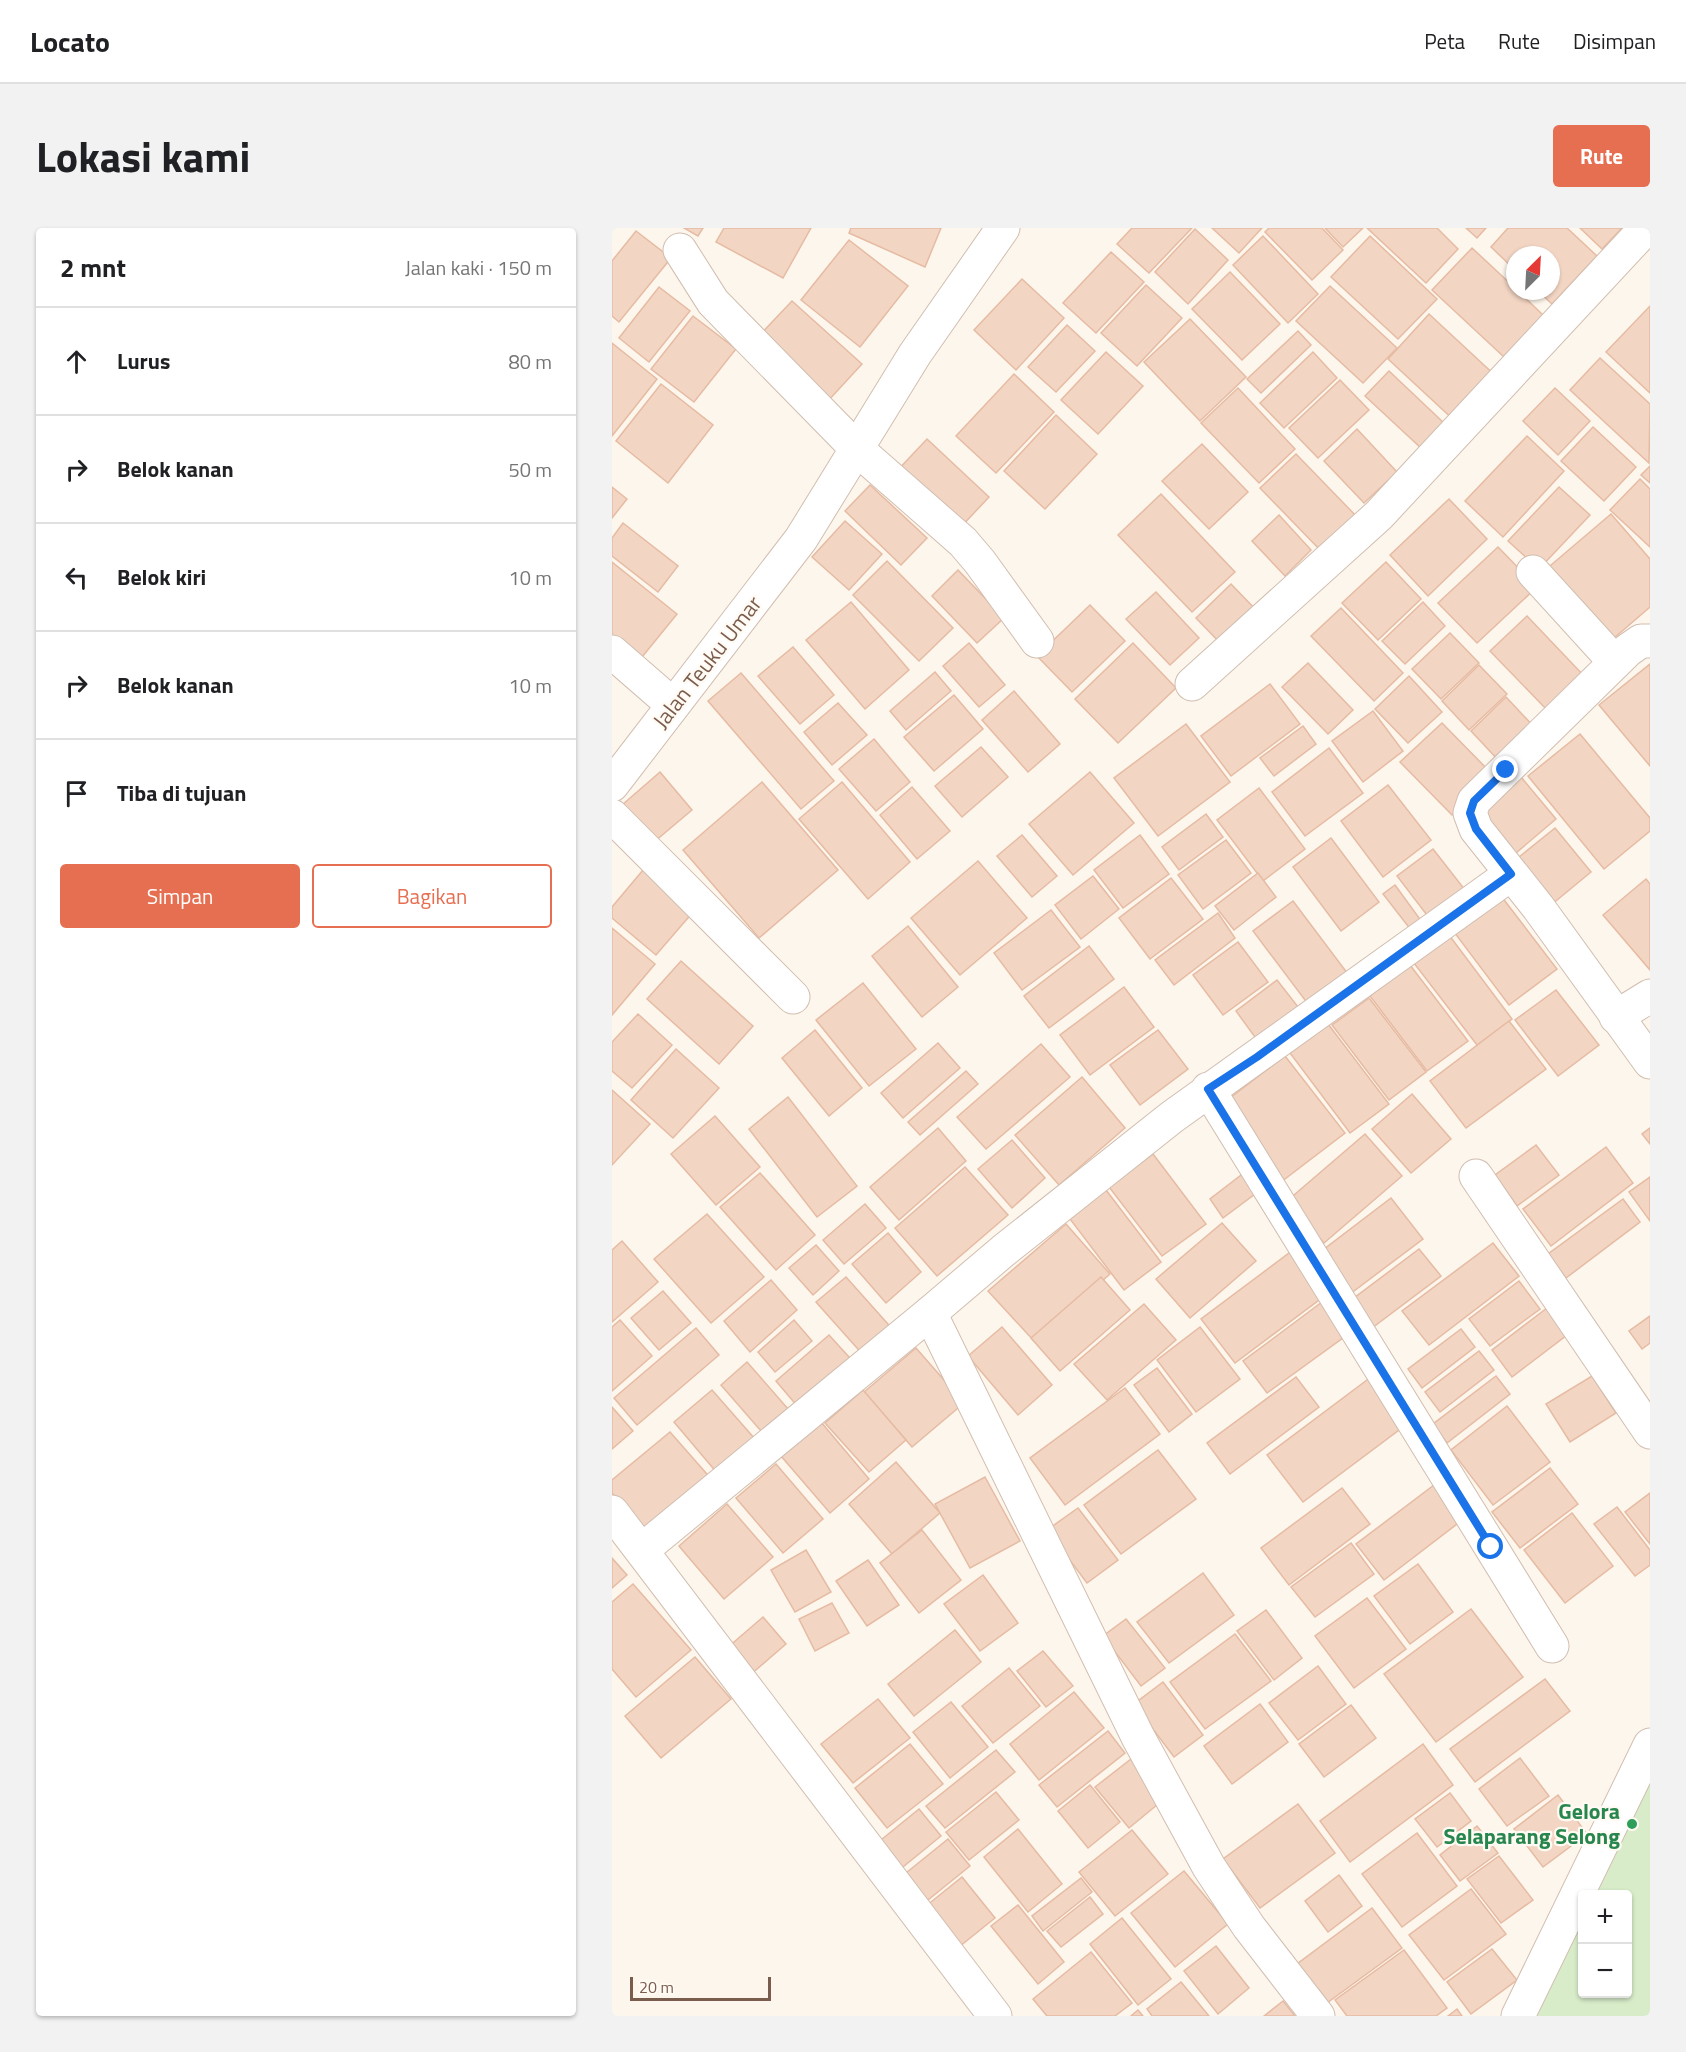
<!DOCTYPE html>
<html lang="id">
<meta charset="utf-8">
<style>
:root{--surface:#fff;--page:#f2f2f2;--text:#202124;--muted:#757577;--line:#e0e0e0;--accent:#e76f51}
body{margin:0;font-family:"Titillium Web",sans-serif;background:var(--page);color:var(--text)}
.controls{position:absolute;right:18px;bottom:18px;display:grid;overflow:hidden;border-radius:6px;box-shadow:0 2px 4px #0004}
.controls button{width:54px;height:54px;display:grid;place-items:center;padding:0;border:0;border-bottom:2px solid var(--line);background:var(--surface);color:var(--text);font:30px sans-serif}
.compass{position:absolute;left:894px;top:18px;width:54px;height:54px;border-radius:50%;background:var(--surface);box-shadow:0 2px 4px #0004;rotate:24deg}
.scale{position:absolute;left:18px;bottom:15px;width:141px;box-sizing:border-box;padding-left:6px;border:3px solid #7a5c4d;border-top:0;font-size:16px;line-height:21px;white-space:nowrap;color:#7a5c4d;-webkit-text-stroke:4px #fffaf3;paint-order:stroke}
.stop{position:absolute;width:18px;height:18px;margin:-14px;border:4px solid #1a73e8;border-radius:50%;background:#fff}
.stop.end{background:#1a73e8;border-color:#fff;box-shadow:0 2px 6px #0008}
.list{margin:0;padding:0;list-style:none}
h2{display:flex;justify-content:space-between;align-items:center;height:78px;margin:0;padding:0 24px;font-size:26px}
h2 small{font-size:20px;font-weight:400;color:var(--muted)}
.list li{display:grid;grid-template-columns:39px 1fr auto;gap:18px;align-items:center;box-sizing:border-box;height:108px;padding:0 24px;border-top:2px solid var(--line)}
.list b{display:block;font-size:22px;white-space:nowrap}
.list em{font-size:20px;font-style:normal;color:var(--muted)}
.actions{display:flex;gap:12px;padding:18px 24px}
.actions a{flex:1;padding:14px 0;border:2px solid var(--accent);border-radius:6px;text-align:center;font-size:21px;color:var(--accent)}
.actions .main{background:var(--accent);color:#fff}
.icon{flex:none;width:33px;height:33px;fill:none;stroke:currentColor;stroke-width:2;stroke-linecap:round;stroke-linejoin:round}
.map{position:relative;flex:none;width:1038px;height:1788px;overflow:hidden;border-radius:6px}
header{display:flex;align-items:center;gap:36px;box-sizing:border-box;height:84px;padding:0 30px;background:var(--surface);border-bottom:2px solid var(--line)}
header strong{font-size:28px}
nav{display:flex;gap:33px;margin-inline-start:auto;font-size:21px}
.intro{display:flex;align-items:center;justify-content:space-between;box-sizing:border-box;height:144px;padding:0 36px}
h1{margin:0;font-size:42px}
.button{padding:15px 27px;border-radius:6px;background:var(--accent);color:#fff;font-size:21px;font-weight:700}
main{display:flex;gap:36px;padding:0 36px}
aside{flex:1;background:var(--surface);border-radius:6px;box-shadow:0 2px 4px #0004}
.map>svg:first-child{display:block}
.green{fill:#d8ecc9;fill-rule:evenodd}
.building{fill:#f3d5c3;stroke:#e6bba3;stroke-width:1.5}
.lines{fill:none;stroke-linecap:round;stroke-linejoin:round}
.minor-casing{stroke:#d1beb0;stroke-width:35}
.tertiary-casing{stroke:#d1beb0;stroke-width:35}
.minor{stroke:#fff;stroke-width:33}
.tertiary{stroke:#fff;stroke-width:33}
.route{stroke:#1a73e8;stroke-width:8}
.leisure-dot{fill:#2e9e5b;stroke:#fffaf3;stroke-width:2}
.labels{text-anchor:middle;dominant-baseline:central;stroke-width:4.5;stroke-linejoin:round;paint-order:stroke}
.street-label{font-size:22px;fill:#7a5c4d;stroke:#fffaf3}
.leisure-label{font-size:22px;font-weight:bold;fill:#27864d;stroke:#fffaf3;text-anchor:end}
</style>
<header>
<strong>Locato</strong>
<nav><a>Peta</a><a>Rute</a><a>Disimpan</a></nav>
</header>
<div class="intro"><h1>Lokasi kami</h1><a class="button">Rute</a></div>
<main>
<aside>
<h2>2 mnt<small>Jalan kaki · 150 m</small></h2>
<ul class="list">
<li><svg class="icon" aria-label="ahead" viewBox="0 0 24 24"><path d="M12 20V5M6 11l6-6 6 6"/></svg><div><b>Lurus</b></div><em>80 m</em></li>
<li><svg class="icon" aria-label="right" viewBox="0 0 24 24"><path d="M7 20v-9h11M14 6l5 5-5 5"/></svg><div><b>Belok kanan</b></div><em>50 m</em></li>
<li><svg class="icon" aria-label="left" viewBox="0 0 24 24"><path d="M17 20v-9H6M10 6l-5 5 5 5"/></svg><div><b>Belok kiri</b></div><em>10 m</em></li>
<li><svg class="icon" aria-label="right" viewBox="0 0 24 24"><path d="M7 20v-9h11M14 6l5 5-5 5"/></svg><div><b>Belok kanan</b></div><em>10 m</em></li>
<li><svg class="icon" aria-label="arrive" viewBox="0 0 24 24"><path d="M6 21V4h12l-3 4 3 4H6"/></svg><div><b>Tiba di tujuan</b></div></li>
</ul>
<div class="actions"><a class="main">Simpan</a><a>Bagikan</a></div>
</aside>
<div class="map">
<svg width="1038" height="1788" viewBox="0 0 1038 1788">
<rect width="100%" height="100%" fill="#fdf6ec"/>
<path class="green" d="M1038 1526V1788H902ZM970 1666H1016V1766H970Z"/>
<g class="building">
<path d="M72 0H91L86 8Z"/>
<path d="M112 0H199L171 50 104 14Z"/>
<path d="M239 0H329L313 39 237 5Z"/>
<path d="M520 0H580L537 45 505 16Z"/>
<path d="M600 0H650L627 25Z"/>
<path d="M657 0H710L731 22 700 52 653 4Z"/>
<path d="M713 0H751L731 19Z"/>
<path d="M755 0H825L846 21 814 55Z"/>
<path d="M854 0H874L865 10Z"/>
<path d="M896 0H955L985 28 940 76 926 63H939V27H903V42L879 19Z"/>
<path d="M968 0H1010L990 21Z"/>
<path d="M583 1 616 32 576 76 543 44Z"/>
<path d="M24 3 59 30 7 94 0 88V33Z"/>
<path d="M651 8 706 66 676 95 621 37Z"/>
<path d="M758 8 825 71 786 111 719 49Z"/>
<path d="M237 12 296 58 248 119 189 72Z"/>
<path d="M860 20 903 60V63H906L931 87 892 129 820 62Z"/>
<path d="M499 24 532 54 484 105 451 75Z"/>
<path d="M618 44 668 96 630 132 580 81Z"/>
<path d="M410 51 452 90 404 142 362 102Z"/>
<path d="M534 57 570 90 525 138 489 105Z"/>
<path d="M718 58 785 120 751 155 684 93Z"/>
<path d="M47 59 78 83 37 134 7 110Z"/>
<path d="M180 73 250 136 215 174 145 110Z"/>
<path d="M1038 78V165L994 124Z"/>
<path d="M817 86 887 151 845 195 776 131Z"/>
<path d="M81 88 124 121 82 174 39 141Z"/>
<path d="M578 91 634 149 588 193 532 134Z"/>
<path d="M455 97 483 123 444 164 416 139Z"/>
<path d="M686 103 699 117 649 165 635 151Z"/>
<path d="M0 115 45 151 0 208Z"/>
<path d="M494 124 531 158 486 206 449 172Z"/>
<path d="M701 124 725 150 672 200 648 175Z"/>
<path d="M988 130 1038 176 1037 235 958 162Z"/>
<path d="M777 143 833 196 810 221 753 168Z"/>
<path d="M402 146 442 184 384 245 344 208Z"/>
<path d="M728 152 757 182 706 230 677 200Z"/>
<path d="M49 156 101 197 56 255 4 213Z"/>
<path d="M626 160 683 221 647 255 589 195Z"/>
<path d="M943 160 978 193 946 227 911 193Z"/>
<path d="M444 187 485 226 433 281 392 243Z"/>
<path d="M981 199 1024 239 992 273 949 233Z"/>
<path d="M745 201 785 244 752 275 712 233Z"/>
<path d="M915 208 952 243 891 309 853 273Z"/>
<path d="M315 211 377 269 347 301 284 244Z"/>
<path d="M590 216 636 264 597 301 550 253Z"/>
<path d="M684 226 746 290 710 324 648 260Z"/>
<path d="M1038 238V255L1029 247Z"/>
<path d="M1028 251 1038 261V319L998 282Z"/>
<path d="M258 257 315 310 289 337 233 283Z"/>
<path d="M0 259 15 271 0 290Z"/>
<path d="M947 259 978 287 927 341 896 313Z"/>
<path d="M549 266 623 344 580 384 506 307Z"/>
<path d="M837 271 875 311 816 368 778 327Z"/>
<path d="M999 286 1038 331V379L995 416 932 343Z"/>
<path d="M667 287 699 322 673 348 640 313Z"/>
<path d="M233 293 270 326 237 362 200 329Z"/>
<path d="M11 295 66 338 46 364 0 328V310Z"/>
<path d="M886 319 925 359 865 415 826 375Z"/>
<path d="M275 333 341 400 307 433 241 367Z"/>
<path d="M0 334 65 386 26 434 0 413Z"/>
<path d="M774 334 809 371 766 412 730 375Z"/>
<path d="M346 342 392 390 365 415 320 368Z"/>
<path d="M619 356 646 384 611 418 584 390Z"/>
<path d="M544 364 587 410 558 437 514 391Z"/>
<path d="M239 374 297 442 253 481 194 412Z"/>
<path d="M811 374 833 398 793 436 770 413Z"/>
<path d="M478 377 513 413 460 464 425 428Z"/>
<path d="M729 380 791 445 762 473 699 408Z"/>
<path d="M915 388 973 449 937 484 878 423Z"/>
<path d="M838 405 867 435 829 471 800 441Z"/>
<path d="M357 415 393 457 367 479 331 438Z"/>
<path d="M521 415 564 460 506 515 463 471Z"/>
<path d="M181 419 222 467 188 496 146 448Z"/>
<path d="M696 435 741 482 716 506 670 459Z"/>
<path d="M1038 436V538L987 477Z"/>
<path d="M867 437 895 466 857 502 830 473Z"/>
<path d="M323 444 339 463 294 502 278 483Z"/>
<path d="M129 445 222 553 189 581 96 473Z"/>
<path d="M797 448 830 484 796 515 763 481Z"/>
<path d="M658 456 688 496 619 548 589 508Z"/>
<path d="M402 463 448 516 416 544 370 492Z"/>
<path d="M342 467 371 501 322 543 292 509Z"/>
<path d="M894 469 925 502 889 535 859 503Z"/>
<path d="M226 475 255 507 220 537 192 504Z"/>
<path d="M761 483 791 523 751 554 720 513Z"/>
<path d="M830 495 882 548 840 587 788 534Z"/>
<path d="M574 496 618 554 546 608 502 550Z"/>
<path d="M691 498 704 516 662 548 648 530Z"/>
<path d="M968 506 1038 590V603L992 641 916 548Z"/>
<path d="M262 511 298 554 264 583 227 541Z"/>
<path d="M369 519 396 549 350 589 323 558Z"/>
<path d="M717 520 751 565 693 608 660 564Z"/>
<path d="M48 544 80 582 42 614 10 577Z"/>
<path d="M478 544 522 595 461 647 417 596Z"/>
<path d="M909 549 944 591 898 630 863 587Z"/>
<path d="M150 554 226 642 147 710 71 622Z"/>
<path d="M230 554 298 634 256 671 187 591Z"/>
<path d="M776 557 819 612 771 649 729 593Z"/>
<path d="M300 559 338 603 305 631 268 587Z"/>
<path d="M647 560 693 621 651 653 605 592Z"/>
<path d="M594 586 611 609 567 642 550 619Z"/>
<path d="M943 600 979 644 939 677 902 633Z"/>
<path d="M410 607 445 648 420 669 385 628Z"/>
<path d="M528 607 557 646 511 680 482 642Z"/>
<path d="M719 610 767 674 729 703 681 639Z"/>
<path d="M614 612 639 645 591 681 566 647Z"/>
<path d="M821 621 857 667 821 695 785 648Z"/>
<path d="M366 633 415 690 348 747 299 690Z"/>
<path d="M31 642 81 684 44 727 0 690V679Z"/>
<path d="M646 645 664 669 622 702 603 678Z"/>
<path d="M481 648 507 681 469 711 443 677Z"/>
<path d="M559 650 591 691 538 731 507 690Z"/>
<path d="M1034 651 1038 656V742L991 687Z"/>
<path d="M783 657 810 694 799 702 771 666Z"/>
<path d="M886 664 945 741 897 777 839 700Z"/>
<path d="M681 673 739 750 699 780 641 703Z"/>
<path d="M439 682 468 719 410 762 382 725Z"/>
<path d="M606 685 623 710 562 757 543 732Z"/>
<path d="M296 698 346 759 310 789 260 728Z"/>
<path d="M0 700 43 736 0 787Z"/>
<path d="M834 703 900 791 865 817 798 730Z"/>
<path d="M626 714 656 754 611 787 581 747Z"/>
<path d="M477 718 502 751 437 800 412 768Z"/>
<path d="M69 733 141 798 107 836 35 771Z"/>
<path d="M798 737 856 813 815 843 758 768Z"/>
<path d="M665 752 690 784 648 816 624 783Z"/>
<path d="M251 755 304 821 257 858 204 792Z"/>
<path d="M512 759 542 799 478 847 448 807Z"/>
<path d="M944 762 987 817 946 848 903 792Z"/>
<path d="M757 770 814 844 777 872 720 797Z"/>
<path d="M26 786 60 817 20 860 0 843V814Z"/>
<path d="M713 792 777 876 738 905 675 821Z"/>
<path d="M897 793 934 841 854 900 818 853Z"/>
<path d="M203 802 250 860 217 888 170 830Z"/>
<path d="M546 802 576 841 528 877 498 837Z"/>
<path d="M326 815 348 840 291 890 269 865Z"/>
<path d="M429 816 458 849 374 921 345 889Z"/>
<path d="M64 821 107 860 61 910 19 872Z"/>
<path d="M673 828 733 905 669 954 610 876Z"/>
<path d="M354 843 366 856 308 907 296 894Z"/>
<path d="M470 849 513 900 447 957 403 907Z"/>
<path d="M0 862 38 896 0 937Z"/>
<path d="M800 866 839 911 799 945 760 901Z"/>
<path d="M176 869 245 958 205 989 137 901Z"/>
<path d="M103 888 148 939 104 977 59 926Z"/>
<path d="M326 900 354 933 287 992 258 959Z"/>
<path d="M1038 900V916L1030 906Z"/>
<path d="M753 906 790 948 712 1015 675 973Z"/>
<path d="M400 912 433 950 400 980 366 941Z"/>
<path d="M924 917 947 947 905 978 883 947Z"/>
<path d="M994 919 1021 955 939 1018 911 981Z"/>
<path d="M541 926 594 996 550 1028 497 959Z"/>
<path d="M353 939 396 987 325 1048 283 1000Z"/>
<path d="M633 944 647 963 611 990 598 971Z"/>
<path d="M148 945 203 1007 164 1042 108 979Z"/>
<path d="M1038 949V993L1017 964Z"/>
<path d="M494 962 549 1034 512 1062 458 991Z"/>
<path d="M779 970 811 1011 738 1066 707 1025Z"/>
<path d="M1011 971 1028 994 954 1050 936 1026Z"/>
<path d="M253 976 274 1000 232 1036 211 1012Z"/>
<path d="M95 986 152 1049 99 1095 42 1031Z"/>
<path d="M610 995 644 1033 578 1090 544 1051Z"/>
<path d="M454 996 498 1046 422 1113 376 1063Z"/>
<path d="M276 1005 309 1044 274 1075 240 1036Z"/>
<path d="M10 1013 46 1054 0 1094V1022Z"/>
<path d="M881 1015 907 1048 817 1117 790 1083Z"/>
<path d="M204 1017 227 1043 201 1067 177 1040Z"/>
<path d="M807 1021 829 1048 760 1100 738 1073Z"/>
<path d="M681 1022 715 1066 623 1135 589 1091Z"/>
<path d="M234 1049 283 1104 253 1129 204 1074Z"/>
<path d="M489 1049 518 1082 448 1143 419 1110Z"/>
<path d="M159 1052 185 1082 138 1124 112 1093Z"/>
<path d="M907 1053 928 1081 878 1118 857 1091Z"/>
<path d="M51 1063 79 1095 47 1122 19 1090Z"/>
<path d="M710 1074 735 1107 655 1165 631 1133Z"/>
<path d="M532 1076 564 1112 495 1172 462 1136Z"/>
<path d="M935 1080 955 1107 900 1149 880 1122Z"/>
<path d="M1038 1088V1115L1030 1121 1017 1103Z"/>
<path d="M8 1092 40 1128 0 1163V1099Z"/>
<path d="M182 1092 200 1113 163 1144 146 1124Z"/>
<path d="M390 1099 440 1157 406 1187 356 1128Z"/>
<path d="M588 1099 628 1151 584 1184 545 1132Z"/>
<path d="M84 1100 107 1127 25 1197 2 1170Z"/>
<path d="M849 1101 863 1119 810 1160 796 1141Z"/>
<path d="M217 1107 246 1139 192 1186 164 1153Z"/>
<path d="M304 1120 352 1175 300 1219 252 1164Z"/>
<path d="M867 1123 882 1142 828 1184 813 1164Z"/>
<path d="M135 1134 183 1189 157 1212 109 1157Z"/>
<path d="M545 1140 580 1186 557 1204 522 1157Z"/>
<path d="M884 1148 898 1166 835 1215 821 1196Z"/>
<path d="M980 1148 1004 1185 958 1214 934 1176Z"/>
<path d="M684 1149 707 1179 618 1246 595 1215Z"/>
<path d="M759 1149 795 1196 691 1274 655 1227Z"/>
<path d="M513 1160 548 1206 453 1277 418 1230Z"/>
<path d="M100 1162 150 1219 111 1252 62 1194Z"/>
<path d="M251 1162 294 1212 257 1244 213 1195Z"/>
<path d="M895 1178 938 1234 881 1277 839 1222Z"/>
<path d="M0 1179 21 1203 0 1221Z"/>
<path d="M209 1194 257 1251 218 1285 169 1228Z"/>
<path d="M58 1204 101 1253 37 1308 0 1265V1252Z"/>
<path d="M546 1222 584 1271 509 1326 472 1277Z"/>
<path d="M284 1234 328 1285 280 1326 237 1276Z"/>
<path d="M164 1236 211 1291 171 1325 124 1270Z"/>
<path d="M938 1240 966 1276 908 1320 880 1284Z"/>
<path d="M373 1249 408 1313 358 1340 323 1276Z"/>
<path d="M822 1257 849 1293 772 1352 744 1316Z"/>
<path d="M730 1260 758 1296 677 1357 649 1320Z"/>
<path d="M1038 1265V1316L1013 1284Z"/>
<path d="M115 1276 161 1329 112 1371 67 1318Z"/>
<path d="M1005 1279 1038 1322V1337L1023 1348 982 1296Z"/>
<path d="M466 1280 506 1332 475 1355 435 1302Z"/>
<path d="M960 1285 1001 1338 953 1375 912 1322Z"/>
<path d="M310 1302 349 1352 307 1385 268 1335Z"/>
<path d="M739 1315 762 1346 703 1389 679 1359Z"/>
<path d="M194 1322 219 1364 183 1384 159 1342Z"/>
<path d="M0 1330 15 1347 0 1360Z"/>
<path d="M256 1332 287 1377 255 1398 224 1353Z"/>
<path d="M806 1336 841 1384 798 1416 762 1368Z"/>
<path d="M591 1345 622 1387 557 1435 525 1394Z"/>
<path d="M371 1347 406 1395 368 1423 332 1376Z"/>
<path d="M21 1356 79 1422 24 1469 0 1441V1374Z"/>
<path d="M755 1370 794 1421 742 1460 703 1408Z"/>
<path d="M220 1375 237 1405 203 1423 187 1391Z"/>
<path d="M859 1381 911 1449 824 1514 772 1446Z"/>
<path d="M654 1382 690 1430 662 1452 625 1403Z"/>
<path d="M151 1389 174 1416 138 1447 115 1420Z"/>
<path d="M514 1391 553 1440 529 1458 491 1408Z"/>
<path d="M343 1402 369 1434 302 1488 276 1456Z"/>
<path d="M623 1406 659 1453 593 1501 558 1454Z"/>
<path d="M431 1423 461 1458 434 1479 405 1443Z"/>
<path d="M83 1429 119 1471 49 1530 13 1488Z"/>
<path d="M706 1438 734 1476 686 1512 657 1475Z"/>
<path d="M397 1440 428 1478 381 1515 350 1478Z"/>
<path d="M933 1451 958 1483 863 1554 838 1521Z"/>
<path d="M551 1454 591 1507 562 1529 522 1476Z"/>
<path d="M462 1464 492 1500 427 1552 398 1516Z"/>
<path d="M266 1471 298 1510 241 1555 209 1516Z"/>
<path d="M339 1474 376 1519 338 1550 301 1504Z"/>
<path d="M648 1476 676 1514 620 1556 592 1518Z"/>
<path d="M739 1477 764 1510 712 1549 687 1516Z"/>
<path d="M496 1503 513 1525 445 1579 427 1557Z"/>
<path d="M298 1516 331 1556 275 1600 243 1560Z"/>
<path d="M811 1516 841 1557 738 1634 708 1593Z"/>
<path d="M384 1522 403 1544 333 1600 314 1578Z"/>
<path d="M908 1530 937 1568 895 1598 867 1561Z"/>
<path d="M519 1531 551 1572 517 1600 483 1559Z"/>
<path d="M478 1557 508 1594 476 1620 446 1583Z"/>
<path d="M384 1564 407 1592 357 1632 334 1604Z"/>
<path d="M838 1565 859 1593 825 1619 803 1591Z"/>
<path d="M946 1567 975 1606 931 1639 902 1601Z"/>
<path d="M686 1576 723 1625 648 1680 611 1631Z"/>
<path d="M307 1581 329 1608 286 1643 264 1616Z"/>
<path d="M865 1598 886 1625 848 1653 828 1627Z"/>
<path d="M406 1601 450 1656 416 1684 372 1629Z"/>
<path d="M520 1602 556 1646 503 1688 467 1644Z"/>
<path d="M805 1605 845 1658 790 1699 750 1646Z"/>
<path d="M336 1611 358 1638 311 1676 289 1649Z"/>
<path d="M887 1628 921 1672 889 1695 855 1651Z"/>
<path d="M572 1643 616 1696 563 1739 519 1685Z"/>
<path d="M727 1647 750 1678 716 1704 693 1673Z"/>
<path d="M350 1649 383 1690 342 1723 309 1682Z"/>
<path d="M469 1650 480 1664 431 1703 420 1688Z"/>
<path d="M859 1661 894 1706 832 1752 797 1707Z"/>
<path d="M478 1669 491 1686 449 1719 435 1703Z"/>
<path d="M406 1677 452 1734 426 1756 379 1698Z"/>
<path d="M760 1680 790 1720 715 1775 685 1736Z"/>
<path d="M510 1690 559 1751 526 1777 478 1716Z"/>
<path d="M604 1718 637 1760 606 1786 572 1743Z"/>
<path d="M880 1721 905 1752 859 1786 835 1754Z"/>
<path d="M792 1722 835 1780 824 1788H735L723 1772Z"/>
<path d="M479 1724 520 1775 503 1788H435L421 1771Z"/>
<path d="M569 1754 597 1788H540L535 1781Z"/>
<path d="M671 1773 683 1788H652Z"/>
<path d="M845 1781 850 1788H836Z"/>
<path d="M526 1782 531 1788H519Z"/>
</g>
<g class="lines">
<g class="minor-casing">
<g id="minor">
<path d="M68 22 101 74 246 222 351 314 368 334 425 413"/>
<path d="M921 344 1003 434"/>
<path d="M1038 413H1029L1016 422 862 573 858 585 864 601 926 679 1038 834"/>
<path d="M0 424 61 477"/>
<path d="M580 456 767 287 1034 0"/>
<path d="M0 588 181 769"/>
<path d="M1004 789 1038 768"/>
<path d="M596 861 940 1418"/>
<path d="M864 948 1038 1204"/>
<path d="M318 1085 526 1509 597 1639 637 1699 706 1788"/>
<path d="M0 1284 383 1788"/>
<path d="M30 1322 318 1085 391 1023 560 889 899 646"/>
<path d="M906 1788 1038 1517"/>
</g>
</g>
<g class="tertiary-casing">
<path id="tertiary" d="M0 557 189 311 303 126 391 0"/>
</g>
<use href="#minor" class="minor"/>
<use href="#tertiary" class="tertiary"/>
</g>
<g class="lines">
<path class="route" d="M879 1319 596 861 645 829 899 646 864 601 858 585 862 573 894 542"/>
</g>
<circle class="leisure-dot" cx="1020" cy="1596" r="6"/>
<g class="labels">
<g class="street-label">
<text transform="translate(95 434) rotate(-52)">Jalan Teuku Umar</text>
</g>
<g class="leisure-label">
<text x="1008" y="1583">Gelora<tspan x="1008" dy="25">Selaparang Selong</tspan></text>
</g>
</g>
</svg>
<div class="controls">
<button>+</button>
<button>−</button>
</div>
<svg class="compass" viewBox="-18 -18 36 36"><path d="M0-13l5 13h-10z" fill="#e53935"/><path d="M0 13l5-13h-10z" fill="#757577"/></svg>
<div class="scale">20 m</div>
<div class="stop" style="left:879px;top:1319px"></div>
<div class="stop end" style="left:894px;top:542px"></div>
</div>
</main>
